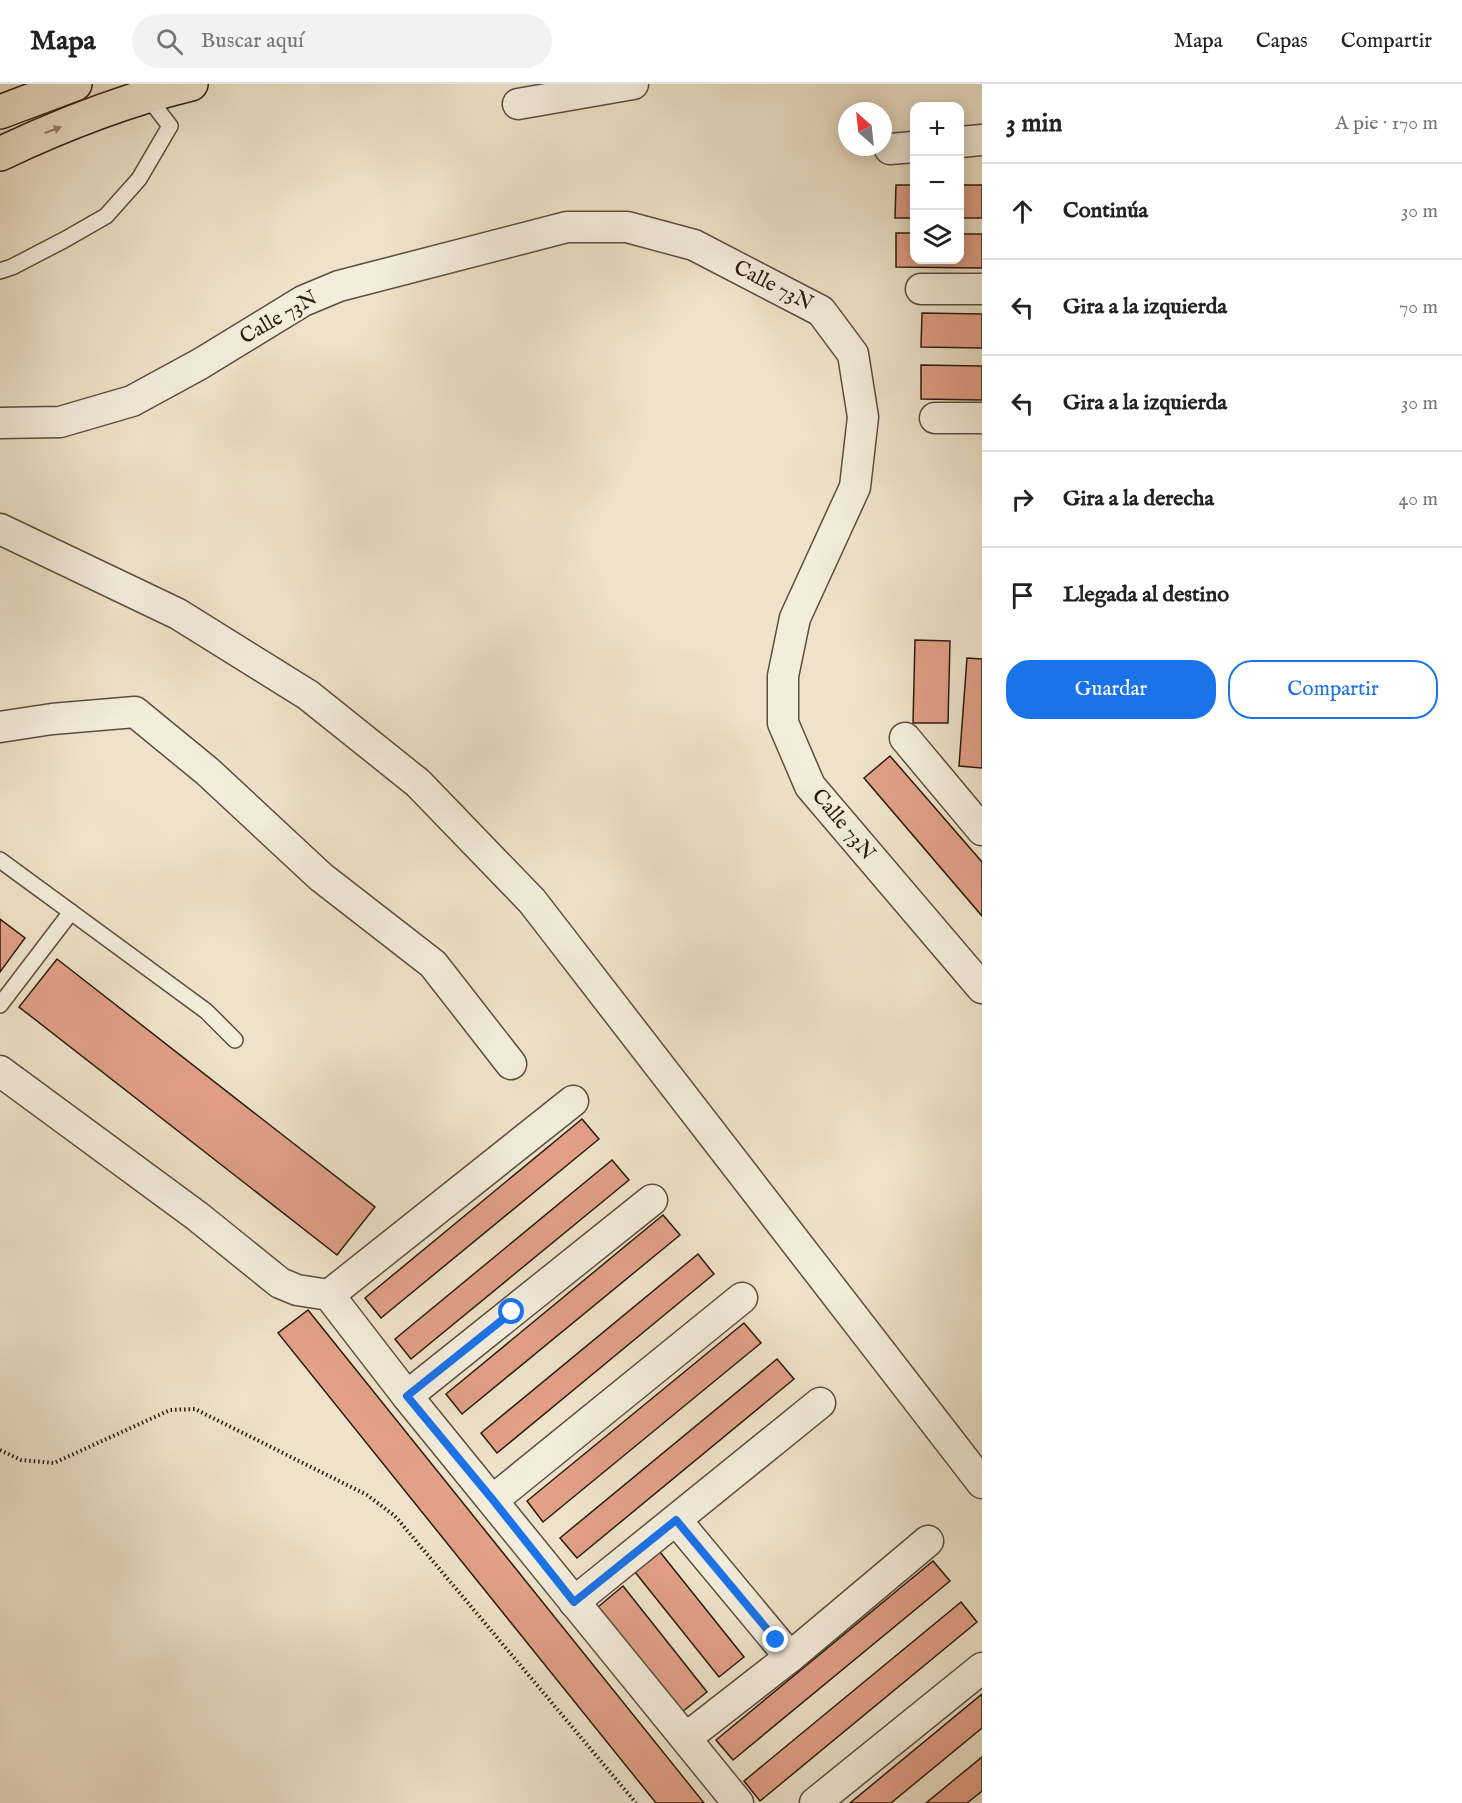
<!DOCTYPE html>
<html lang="es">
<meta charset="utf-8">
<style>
:root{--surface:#fff;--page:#f2f2f2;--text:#222;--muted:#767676;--line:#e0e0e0;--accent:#1a73e8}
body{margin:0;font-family:"IM FELL English",serif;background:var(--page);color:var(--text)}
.controls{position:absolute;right:18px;top:18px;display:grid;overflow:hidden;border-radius:12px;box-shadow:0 3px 15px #0003}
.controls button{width:54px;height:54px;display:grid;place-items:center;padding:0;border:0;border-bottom:2px solid var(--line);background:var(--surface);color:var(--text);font:30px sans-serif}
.compass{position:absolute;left:838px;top:18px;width:54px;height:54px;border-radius:50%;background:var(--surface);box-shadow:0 3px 15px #0003;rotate:333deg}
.stop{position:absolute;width:18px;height:18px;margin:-14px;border:4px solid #1a73e8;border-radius:50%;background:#fff}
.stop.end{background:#1a73e8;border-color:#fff;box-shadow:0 2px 6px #0008}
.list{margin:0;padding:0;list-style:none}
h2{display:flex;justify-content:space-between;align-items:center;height:78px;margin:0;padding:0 24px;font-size:26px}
h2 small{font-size:20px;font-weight:400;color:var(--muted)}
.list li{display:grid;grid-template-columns:39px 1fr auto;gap:18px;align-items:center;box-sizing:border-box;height:96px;padding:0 24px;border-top:2px solid var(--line)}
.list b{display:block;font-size:22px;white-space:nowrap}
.list em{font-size:20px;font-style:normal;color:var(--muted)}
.actions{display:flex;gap:12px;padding:18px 24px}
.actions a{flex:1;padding:14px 0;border:2px solid var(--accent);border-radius:24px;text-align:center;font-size:21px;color:var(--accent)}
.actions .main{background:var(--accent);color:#fff}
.icon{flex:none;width:33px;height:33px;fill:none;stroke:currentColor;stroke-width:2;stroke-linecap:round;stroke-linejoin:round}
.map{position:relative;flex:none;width:982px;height:1719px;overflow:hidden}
header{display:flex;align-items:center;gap:36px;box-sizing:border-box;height:84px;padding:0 30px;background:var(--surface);border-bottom:2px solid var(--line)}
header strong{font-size:28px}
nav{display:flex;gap:33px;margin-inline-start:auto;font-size:21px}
.search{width:420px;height:54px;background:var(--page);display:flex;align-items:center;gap:15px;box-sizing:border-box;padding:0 21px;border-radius:33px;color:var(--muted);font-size:22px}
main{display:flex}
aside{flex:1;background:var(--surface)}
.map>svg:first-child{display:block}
.building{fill:#e2a087;stroke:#2b1c0f;stroke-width:1.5}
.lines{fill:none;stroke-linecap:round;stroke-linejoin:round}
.lane-casing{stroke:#5c4e3e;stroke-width:18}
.street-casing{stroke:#5c4e3e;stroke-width:33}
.highway-casing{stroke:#2b1c0f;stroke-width:36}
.path{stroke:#2b1c0f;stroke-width:4;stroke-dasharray:1.5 3;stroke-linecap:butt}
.lane{stroke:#f4eddd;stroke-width:15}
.street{stroke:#f4eddd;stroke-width:30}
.highway{stroke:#eee3ca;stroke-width:33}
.oneway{fill:#968976}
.route{stroke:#1a73e8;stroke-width:8}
.labels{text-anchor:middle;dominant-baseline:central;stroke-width:4.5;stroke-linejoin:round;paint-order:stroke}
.street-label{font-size:21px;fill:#2b1c0f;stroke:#f4eddd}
</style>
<header>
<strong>Mapa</strong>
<div class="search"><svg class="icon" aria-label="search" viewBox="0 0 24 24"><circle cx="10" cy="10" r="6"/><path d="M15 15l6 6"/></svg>Buscar aquí</div>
<nav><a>Mapa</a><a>Capas</a><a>Compartir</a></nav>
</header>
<main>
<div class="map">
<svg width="982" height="1719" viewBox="0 0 982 1719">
<rect width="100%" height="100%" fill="#eee3ca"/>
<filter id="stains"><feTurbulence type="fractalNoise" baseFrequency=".00333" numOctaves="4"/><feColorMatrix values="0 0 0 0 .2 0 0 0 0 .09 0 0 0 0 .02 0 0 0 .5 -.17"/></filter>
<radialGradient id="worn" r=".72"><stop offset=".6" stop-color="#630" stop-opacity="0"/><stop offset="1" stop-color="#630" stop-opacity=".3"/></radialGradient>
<g class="building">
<path d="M896 101H914V134H895Z"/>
<rect x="960" y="101" width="22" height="33"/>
<path d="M896 149H914V176H960V150H982V184L896 183Z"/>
<path d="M922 229 982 230V264L921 263Z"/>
<path d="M921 281 982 282V316L921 315Z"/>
<path d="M915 556 950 557 948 639H913Z"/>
<path d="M967 574 982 575V684L959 682Z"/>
<path d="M890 672 982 778V832L864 694Z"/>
<path d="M0 835 25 854 0 888Z"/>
<path d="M57 875 375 1123 337 1171 19 923Z"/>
<path d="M582 1035 599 1055 381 1234 365 1214Z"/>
<path d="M612 1076 629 1096 411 1275 395 1255Z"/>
<path d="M663 1131 680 1151 462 1330 446 1310Z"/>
<path d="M698 1170 714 1190 497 1369 481 1349Z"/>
<path d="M308 1226 704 1719H656L278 1249Z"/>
<path d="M744 1239 761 1259 543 1438 527 1417Z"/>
<path d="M777 1275 794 1295 577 1474 560 1454Z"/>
<path d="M660 1468 744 1573 719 1593 635 1488Z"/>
<path d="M933 1477 950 1497 733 1676 716 1656Z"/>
<path d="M623 1502 707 1608 682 1628 598 1523Z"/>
<path d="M961 1518 977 1538 760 1717 744 1697Z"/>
<path d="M982 1610V1644L891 1719H850Z"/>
<path d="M982 1673V1707L967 1719H926Z"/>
</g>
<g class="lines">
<g class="lane-casing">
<g id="lane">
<path d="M0 187 12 183 64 156 106 132 139 95 170 42 146 11"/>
<path d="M0 776 71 828"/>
<path d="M0 921 71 828 206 927 235 956"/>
</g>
</g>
<g class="street-casing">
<g id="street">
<path d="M518 20 633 0"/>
<path d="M960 58 982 56"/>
<path d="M890 65 914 63"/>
<path d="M921 205H982"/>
<path d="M935 334H982"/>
<path d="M0 339 60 338 132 317 200 280 303 217 339 202 567 143H627L694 161 821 227 853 270 863 333 855 403 795 534 783 592V639L810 702 982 904"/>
<path d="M0 445 178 530 308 611 418 699 532 817 982 1399"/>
<path d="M0 643 52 635 135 628 207 687 321 793 433 880 511 980"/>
<path d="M905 654 982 746"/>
<path d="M0 987 197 1132 280 1199 297 1206 329 1211 407 1312 738 1719"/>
<path d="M329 1211 573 1017"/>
<path d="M407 1312 652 1116"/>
<path d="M493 1416 742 1214"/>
<path d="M676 1436 790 1573"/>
<path d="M574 1518 820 1319"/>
<path d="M686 1654 790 1573 928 1457"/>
<path d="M815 1719 982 1584"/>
</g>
</g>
<g class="highway-casing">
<g id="highway">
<path d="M0 28 75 0"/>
<path d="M0 70C61 41 125 16 191 0"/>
</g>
</g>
<path class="path" d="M0 1366 21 1376 54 1379 170 1326 195 1325 367 1411 395 1432 636 1719"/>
<use href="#lane" class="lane"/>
<use href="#street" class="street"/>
<use href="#highway" class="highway"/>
</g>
<defs><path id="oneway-solid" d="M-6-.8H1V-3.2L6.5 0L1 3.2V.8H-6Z" transform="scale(1.5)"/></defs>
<use class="oneway" href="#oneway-solid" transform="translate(53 46) rotate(-21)"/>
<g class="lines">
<path class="route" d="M512 1228 407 1312 493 1416 574 1518 676 1436 776 1556"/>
</g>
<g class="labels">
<g class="street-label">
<text transform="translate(773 202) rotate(27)">Calle 73N</text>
<text transform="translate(279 234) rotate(-30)">Calle 73N</text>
<text transform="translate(843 741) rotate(50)">Calle 73N</text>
</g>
</g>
<rect width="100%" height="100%" filter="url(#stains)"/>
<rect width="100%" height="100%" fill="url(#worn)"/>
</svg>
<div class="controls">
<button>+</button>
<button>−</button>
<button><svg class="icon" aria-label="layers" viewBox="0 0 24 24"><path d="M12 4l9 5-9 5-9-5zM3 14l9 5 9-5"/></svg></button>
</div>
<svg class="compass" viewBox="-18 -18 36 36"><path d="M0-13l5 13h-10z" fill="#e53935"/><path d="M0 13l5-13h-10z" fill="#767676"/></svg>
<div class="stop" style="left:512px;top:1228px"></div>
<div class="stop end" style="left:776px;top:1556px"></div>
</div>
<aside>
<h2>3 min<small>A pie · 170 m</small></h2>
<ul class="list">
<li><svg class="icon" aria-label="ahead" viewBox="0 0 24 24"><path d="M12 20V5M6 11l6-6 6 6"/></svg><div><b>Continúa</b></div><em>30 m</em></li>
<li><svg class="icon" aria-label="left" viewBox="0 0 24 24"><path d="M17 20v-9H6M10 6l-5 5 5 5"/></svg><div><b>Gira a la izquierda</b></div><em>70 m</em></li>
<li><svg class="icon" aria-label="left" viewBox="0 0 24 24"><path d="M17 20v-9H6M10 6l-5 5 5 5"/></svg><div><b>Gira a la izquierda</b></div><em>30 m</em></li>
<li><svg class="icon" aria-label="right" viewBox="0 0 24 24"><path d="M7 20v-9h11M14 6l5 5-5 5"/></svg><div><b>Gira a la derecha</b></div><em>40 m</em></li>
<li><svg class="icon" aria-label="arrive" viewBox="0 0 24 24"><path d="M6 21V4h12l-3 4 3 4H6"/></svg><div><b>Llegada al destino</b></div></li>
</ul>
<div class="actions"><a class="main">Guardar</a><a>Compartir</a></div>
</aside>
</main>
